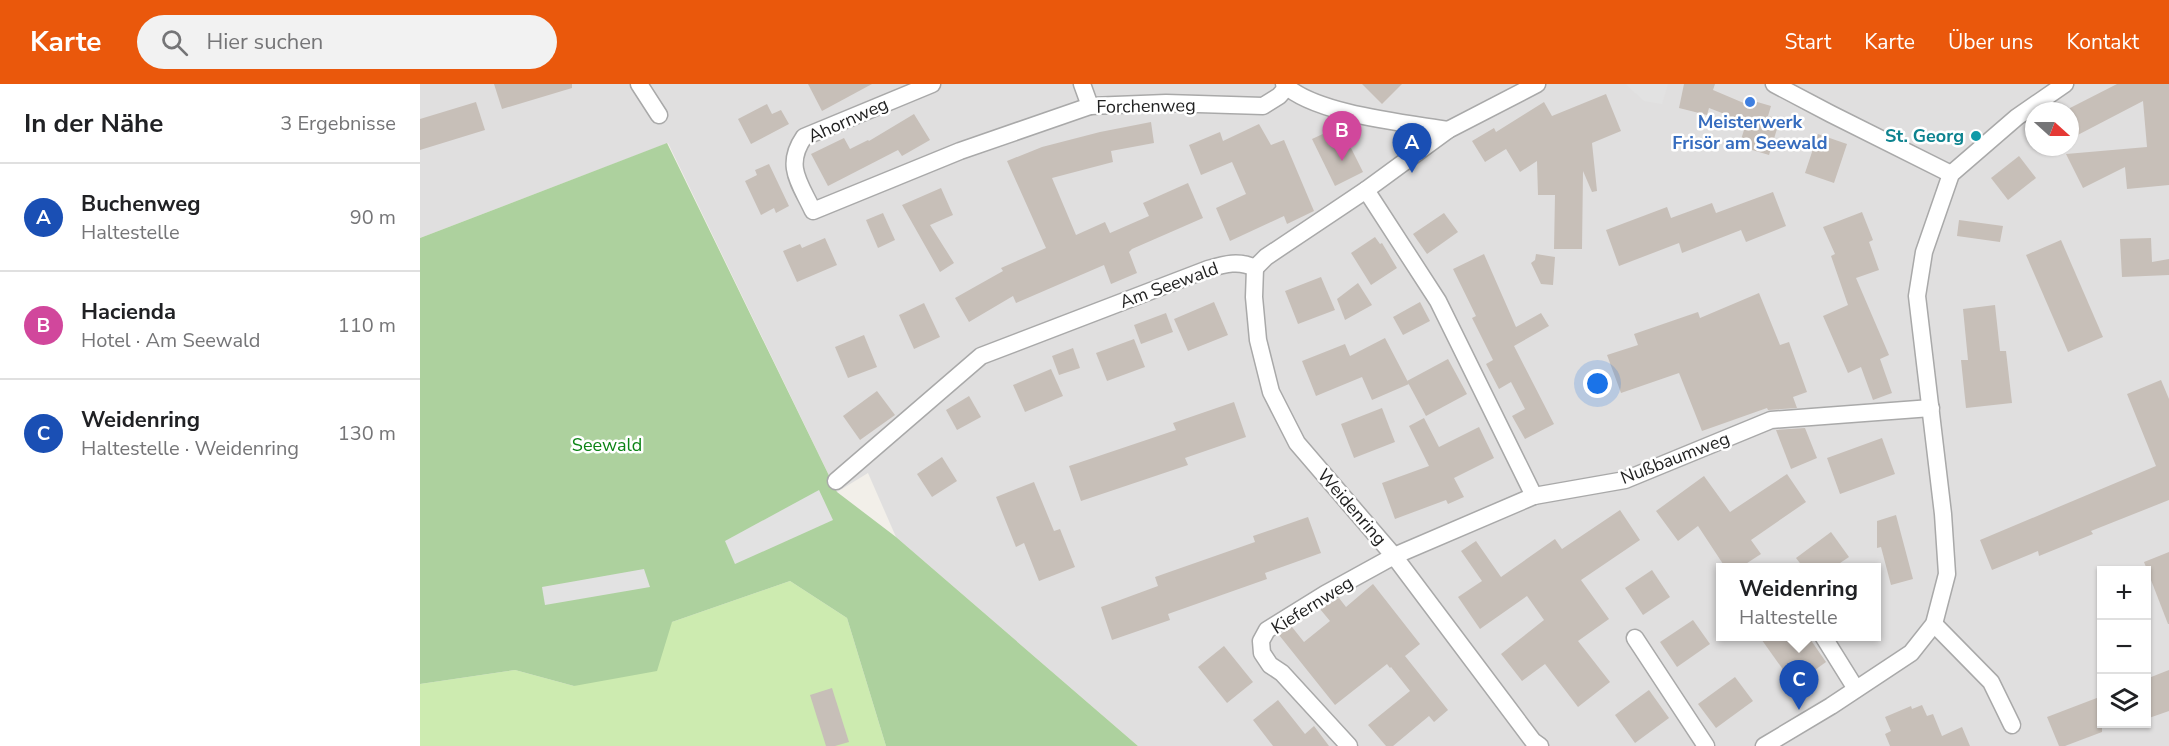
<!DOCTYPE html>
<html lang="de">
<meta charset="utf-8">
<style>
:root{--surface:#fff;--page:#f2f2f2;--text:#202124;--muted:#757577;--line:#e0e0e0;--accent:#ea580c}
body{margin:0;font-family:"Nunito Sans",sans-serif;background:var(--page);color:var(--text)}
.controls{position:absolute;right:18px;bottom:18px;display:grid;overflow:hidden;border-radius:0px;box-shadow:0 2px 4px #0004}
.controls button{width:54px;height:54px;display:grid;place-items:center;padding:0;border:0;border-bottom:2px solid var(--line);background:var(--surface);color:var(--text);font:30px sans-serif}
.compass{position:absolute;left:1605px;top:18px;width:54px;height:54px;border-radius:50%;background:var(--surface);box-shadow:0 2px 4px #0004;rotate:111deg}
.you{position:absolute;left:1178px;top:300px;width:21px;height:21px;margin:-15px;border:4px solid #fff;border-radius:50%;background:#1a73e8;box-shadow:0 0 0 9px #1a73e833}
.badge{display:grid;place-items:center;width:39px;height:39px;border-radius:50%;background:var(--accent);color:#fff;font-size:20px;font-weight:700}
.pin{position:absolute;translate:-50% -50px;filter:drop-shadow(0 2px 3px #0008)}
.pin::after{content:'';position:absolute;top:32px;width:21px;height:18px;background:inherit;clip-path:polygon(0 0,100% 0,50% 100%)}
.popup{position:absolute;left:1296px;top:479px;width:165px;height:78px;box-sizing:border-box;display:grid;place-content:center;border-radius:0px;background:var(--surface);filter:drop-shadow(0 2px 4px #0005);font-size:20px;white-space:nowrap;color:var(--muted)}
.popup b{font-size:22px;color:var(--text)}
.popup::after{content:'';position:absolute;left:50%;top:100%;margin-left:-12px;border:12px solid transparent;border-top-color:var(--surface)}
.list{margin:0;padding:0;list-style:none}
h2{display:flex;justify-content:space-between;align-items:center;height:78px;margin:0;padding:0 24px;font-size:26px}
h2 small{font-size:20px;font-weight:400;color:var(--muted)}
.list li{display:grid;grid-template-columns:39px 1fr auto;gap:18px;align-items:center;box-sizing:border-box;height:108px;padding:0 24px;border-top:2px solid var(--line)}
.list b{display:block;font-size:22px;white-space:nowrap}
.list p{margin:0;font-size:20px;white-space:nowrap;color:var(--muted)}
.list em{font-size:20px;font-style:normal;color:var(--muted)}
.icon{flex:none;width:33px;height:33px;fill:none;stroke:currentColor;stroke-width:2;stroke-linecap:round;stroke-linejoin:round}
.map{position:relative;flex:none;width:1749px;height:662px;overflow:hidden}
header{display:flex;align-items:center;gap:36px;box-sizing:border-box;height:84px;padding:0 30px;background:var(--accent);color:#fff}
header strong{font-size:28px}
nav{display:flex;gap:33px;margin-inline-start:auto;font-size:21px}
.search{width:420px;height:54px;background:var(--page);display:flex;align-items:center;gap:15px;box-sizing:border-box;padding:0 21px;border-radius:33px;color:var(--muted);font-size:22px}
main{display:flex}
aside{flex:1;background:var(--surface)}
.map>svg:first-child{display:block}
.residential{fill:#e0dfdf;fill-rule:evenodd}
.grass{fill:#cdebb0}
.forest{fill:#add19e}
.parking{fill:#e2e2e2}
.building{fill:#c7bfb8}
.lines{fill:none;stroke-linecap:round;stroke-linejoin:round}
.street-casing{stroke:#a9a9a9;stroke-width:19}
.street{stroke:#fff;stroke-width:16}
.shop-dot{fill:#3f7fe0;stroke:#fff;stroke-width:2}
.culture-dot{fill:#0f9aa8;stroke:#fff;stroke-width:2}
.labels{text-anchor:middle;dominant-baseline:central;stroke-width:5;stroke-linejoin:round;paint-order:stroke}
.street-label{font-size:18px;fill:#222;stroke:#fff}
.shop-label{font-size:18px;font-weight:bold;fill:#366cbe;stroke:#fff}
.culture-label{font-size:18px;font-weight:bold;fill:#0d838f;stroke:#fff;text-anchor:end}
.park-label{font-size:18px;fill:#0c8416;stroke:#fff}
</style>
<header>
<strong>Karte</strong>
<div class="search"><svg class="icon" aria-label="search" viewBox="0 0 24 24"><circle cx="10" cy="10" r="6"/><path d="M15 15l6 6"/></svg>Hier suchen</div>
<nav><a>Start</a><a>Karte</a><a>Über uns</a><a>Kontakt</a></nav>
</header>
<main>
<aside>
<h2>In der Nähe<small>3 Ergebnisse</small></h2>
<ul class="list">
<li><span class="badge" style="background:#1a4fb4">A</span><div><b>Buchenweg</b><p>Haltestelle</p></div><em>90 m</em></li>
<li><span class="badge" style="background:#d1479c">B</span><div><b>Hacienda</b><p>Hotel · Am Seewald</p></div><em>110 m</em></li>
<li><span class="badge" style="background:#1a4fb4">C</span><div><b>Weidenring</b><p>Haltestelle · Weidenring</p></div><em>130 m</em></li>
</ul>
</aside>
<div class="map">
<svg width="1749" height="662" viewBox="0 0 1749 662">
<rect width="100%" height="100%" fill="#f2efe9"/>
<path class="residential" d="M0 0H1749V662H718L476 453 448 389 417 408 248 59 0 154ZM1614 27H1650V63H1614ZM1301 484H1457V552H1301ZM1682 486H1726V640H1682Z"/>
<path class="grass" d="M370 497 427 534 466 662H0V600L95 586 154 602 252 538Z"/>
<path class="forest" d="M247 59 417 408 476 453 718 662H466L427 534 370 497 252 538 237 587 154 602 95 586 0 600V154Z"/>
<g class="parking">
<path d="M1205 0H1248L1242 20 1224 17Z"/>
<path d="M399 406 413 436 315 480 305 457Z"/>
<path d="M224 485 230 503 125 521 122 503Z"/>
</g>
<g class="building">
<path d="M74 0H152V4L82 25Z"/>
<path d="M388 0H452L402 27Z"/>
<path d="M942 0H982L962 20Z"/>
<path d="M1264 0H1295L1293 6 1326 20 1327 15 1351 22 1348 32 1360 35 1349 71 1319 62 1324 46 1318 44 1320 36 1289 24 1287 31 1259 24Z"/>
<path d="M1697 0H1749V101L1707 105 1705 83 1663 104 1646 70 1727 63 1723 17 1650 55V24Z"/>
<path d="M1186 10 1201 47 1172 59 1177 107 1172 108 1163 87 1162 165H1134L1135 111H1118L1117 77 1100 88 1086 65 1065 78 1052 57 1074 44 1076 48 1124 18 1132 32Z"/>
<path d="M56 18 65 46 0 66V35Z"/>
<path d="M347 20 352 30 361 26 369 40 331 60 318 35Z"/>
<path d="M494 30 510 56 482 72 478 66 408 102 391 70 424 54 430 65 448 56 449 57Z"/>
<path d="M731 38 734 59 691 67 693 78 632 94 656 151 685 138 690 149 729 132 723 119 768 99 783 134 712 165 709 168 717 189 691 200 684 181 596 219 593 212 549 238 535 214 583 187 581 184 626 164 587 77 622 63 680 48Z"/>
<path d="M839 40 851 61 864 56 894 127 867 140 864 132 810 157 796 124 826 110 812 78 781 91 769 61 800 48 803 57Z"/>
<path d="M920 42 943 88 915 102 892 55Z"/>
<path d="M1398 50 1427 60 1414 99 1385 89Z"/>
<path d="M1599 72 1616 94 1588 116 1571 94Z"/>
<path d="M349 80 369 122 356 129 354 124 341 131 325 97 337 91 335 86Z"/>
<path d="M521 104 533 131 510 141 534 179 520 188 482 121Z"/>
<path d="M1353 108 1366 142 1326 158 1321 146 1262 169 1259 159 1199 182 1186 146 1247 123 1251 134 1292 119 1296 129Z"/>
<path d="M1442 128 1453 156 1449 158 1459 186 1436 194 1469 271 1460 275 1472 309 1453 316 1441 283 1428 289 1403 232 1428 221 1411 172 1415 170 1403 143Z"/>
<path d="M463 129 475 156 458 164 446 136Z"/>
<path d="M1024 129 1038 148 1007 170 993 150Z"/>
<path d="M1539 136 1583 142 1580 158 1537 152Z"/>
<path d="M955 153 960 160 962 159 977 184 951 201 931 169Z"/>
<path d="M405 154 417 181 377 198 363 167 380 160 382 164Z"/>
<path d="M1731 154 1732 178 1749 175V191L1702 193 1700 155Z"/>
<path d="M1641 156 1683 253 1648 268 1606 171Z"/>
<path d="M1064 170 1096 243 1121 229 1129 242 1094 262 1134 340 1105 355 1092 332 1105 325 1091 298 1079 305 1066 280 1073 276 1052 234 1056 232 1033 185Z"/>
<path d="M1116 170 1135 173 1133 201 1121 200 1111 179 1115 176Z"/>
<path d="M901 193 915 226 878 240 865 207Z"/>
<path d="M938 199 952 221 925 236 917 215Z"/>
<path d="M1339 209 1360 261 1369 258 1387 308 1373 313 1377 324 1348 326 1347 324 1282 347 1259 289 1201 309 1187 271 1218 261 1214 250 1278 228 1280 234Z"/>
<path d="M794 218 808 251 768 267 754 235Z"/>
<path d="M1000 218 1010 237 983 251 973 233Z"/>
<path d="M504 219 520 253 494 265 479 231Z"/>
<path d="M1575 221 1580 267H1586L1592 319 1546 324 1541 276H1548L1543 225Z"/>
<path d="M746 229 753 248 721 260 714 241Z"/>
<path d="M444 251 457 283 428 294 415 263Z"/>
<path d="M965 254 989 300 952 316 942 293 896 312 882 277 925 260 930 272Z"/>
<path d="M714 255 725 283 687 297 676 269Z"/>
<path d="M653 264 660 284 639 291 632 272Z"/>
<path d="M1028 275 1047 310 1006 332 987 297Z"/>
<path d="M631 285 643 312 605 328 593 301Z"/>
<path d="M1741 296 1749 315V416L1671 447 1673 450 1619 472 1618 467 1572 486 1560 456 1736 382 1707 310Z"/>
<path d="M457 307 475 331 440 356 423 332Z"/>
<path d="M549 312 561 333 537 346 526 326Z"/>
<path d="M814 318 826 353 765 374 768 381 661 417 649 382 756 346 753 339Z"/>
<path d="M962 324 975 358 934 374 921 340Z"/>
<path d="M1004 334 1019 363 1059 343 1074 374 1034 394 1044 413 1028 420 1026 416 975 435 962 399 1009 382 989 342Z"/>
<path d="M1385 344 1397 374 1371 385 1356 346Z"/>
<path d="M1462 354 1475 390 1420 410 1407 374Z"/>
<path d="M522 373 537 397 512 413 497 390Z"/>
<path d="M1367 390 1386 418 1331 456 1341 470 1321 483H1305L1278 442 1258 457 1236 427 1284 392 1310 428Z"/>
<path d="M614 398 634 447 640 445 655 483 619 497 604 459 596 463 576 413Z"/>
<path d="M1200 426 1220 456 1161 496 1189 535 1158 557 1190 598 1158 623 1125 580 1102 597 1081 570 1124 536 1107 512 1060 545 1038 513 1062 497 1041 467 1056 457 1081 493 1135 455 1142 465Z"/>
<path d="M1476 431 1493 495 1471 501 1461 463 1457 464V437Z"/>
<path d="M888 433 901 469 845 489 847 495 748 530 750 536 692 556 681 523 738 502 735 493 835 458 833 452Z"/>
<path d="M1411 448 1429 473 1414 483H1383L1376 474Z"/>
<path d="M1749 468V540H1748L1724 478Z"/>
<path d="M1232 486 1250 513 1223 531 1205 504Z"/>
<path d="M953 500 1000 560 985 572 1028 626 1014 638 1009 632 973 662H966L948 641 990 607 971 583 970 584 967 580 915 621 859 551 872 543 884 558 910 537 900 525 919 514 926 523Z"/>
<path d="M1273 536 1290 560 1257 583 1240 558Z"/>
<path d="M1339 552H1388L1406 578 1374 601Z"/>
<path d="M804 562 833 598 807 619 778 583Z"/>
<path d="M1749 586V627L1726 635V595Z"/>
<path d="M1315 593 1333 617 1296 644 1278 620Z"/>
<path d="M412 604 429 658 415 662H406L390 611Z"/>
<path d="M1229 606 1249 634 1215 659 1195 631Z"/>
<path d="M1682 612V648L1645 662H1639L1627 633Z"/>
<path d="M858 616 885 650 894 642 909 662H853L833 636Z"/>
<path d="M1502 621 1507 632 1513 630 1522 652 1542 643 1550 662H1470L1465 650 1471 647 1465 633 1491 622 1492 625Z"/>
</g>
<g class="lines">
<g class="street-casing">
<g id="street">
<path d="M219 0 239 31"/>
<path d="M512 0 384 53C364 82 380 99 393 127L540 67 670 22 746 19 843 22 859 12 867 3"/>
<path d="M662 0 670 22"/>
<path d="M864 0C894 30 986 39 1028 46"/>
<path d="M1354 0 1411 30 1531 90"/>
<path d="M946 106 1018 217 1114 412"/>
<path d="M835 184 834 213 838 256 851 308 877 359 974 472 1113 657 1120 662"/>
<path d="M835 184 846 173 946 106 1028 46 1117 0"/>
<path d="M416 397 561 272 788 185C805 180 819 176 835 184"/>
<path d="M1514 540 1571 598 1592 641"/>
<path d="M1403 552 1436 605"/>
<path d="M1215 554 1286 662"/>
<path d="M929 662 862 589 850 581 842 569 841 557 847 546 905 510 974 472 1114 412 1205 396 1351 336 1511 324"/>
<path d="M1344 662 1411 622 1491 569 1514 540 1527 490 1523 430 1497 212 1504 168 1531 90 1597 33 1645 0"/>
</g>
</g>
<use href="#street" class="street"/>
</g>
<circle class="shop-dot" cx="1330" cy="18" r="6"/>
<circle class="culture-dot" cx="1556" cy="52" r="6"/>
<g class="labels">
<g class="street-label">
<text transform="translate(726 22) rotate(-1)">Forchenweg</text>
<text transform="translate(428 36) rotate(-24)">Ahornweg</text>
<text transform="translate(749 201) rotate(-20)">Am Seewald</text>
<text transform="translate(1255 374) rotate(-21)">Nußbaumweg</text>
<text transform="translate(932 423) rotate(49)">Weidenring</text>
<text transform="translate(892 521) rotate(-32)">Kiefernweg</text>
</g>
<g class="shop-label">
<text x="1330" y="38">Meisterwerk<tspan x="1330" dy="21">Frisör am Seewald</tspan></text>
</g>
<g class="culture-label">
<text x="1544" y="52">St. Georg</text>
</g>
<g class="park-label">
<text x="187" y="361">Seewald</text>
</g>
</g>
</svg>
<div class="controls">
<button>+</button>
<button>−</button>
<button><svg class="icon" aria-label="layers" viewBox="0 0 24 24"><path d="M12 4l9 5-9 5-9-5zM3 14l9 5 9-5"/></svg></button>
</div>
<svg class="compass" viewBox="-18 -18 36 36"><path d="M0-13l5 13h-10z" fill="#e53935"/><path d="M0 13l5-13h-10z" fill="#757577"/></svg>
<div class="you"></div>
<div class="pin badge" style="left:992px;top:89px;background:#1a4fb4">A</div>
<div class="pin badge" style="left:922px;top:77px;background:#d1479c">B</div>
<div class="pin badge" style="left:1379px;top:626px;background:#1a4fb4">C</div>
<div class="popup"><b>Weidenring</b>Haltestelle</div>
</div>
</main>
